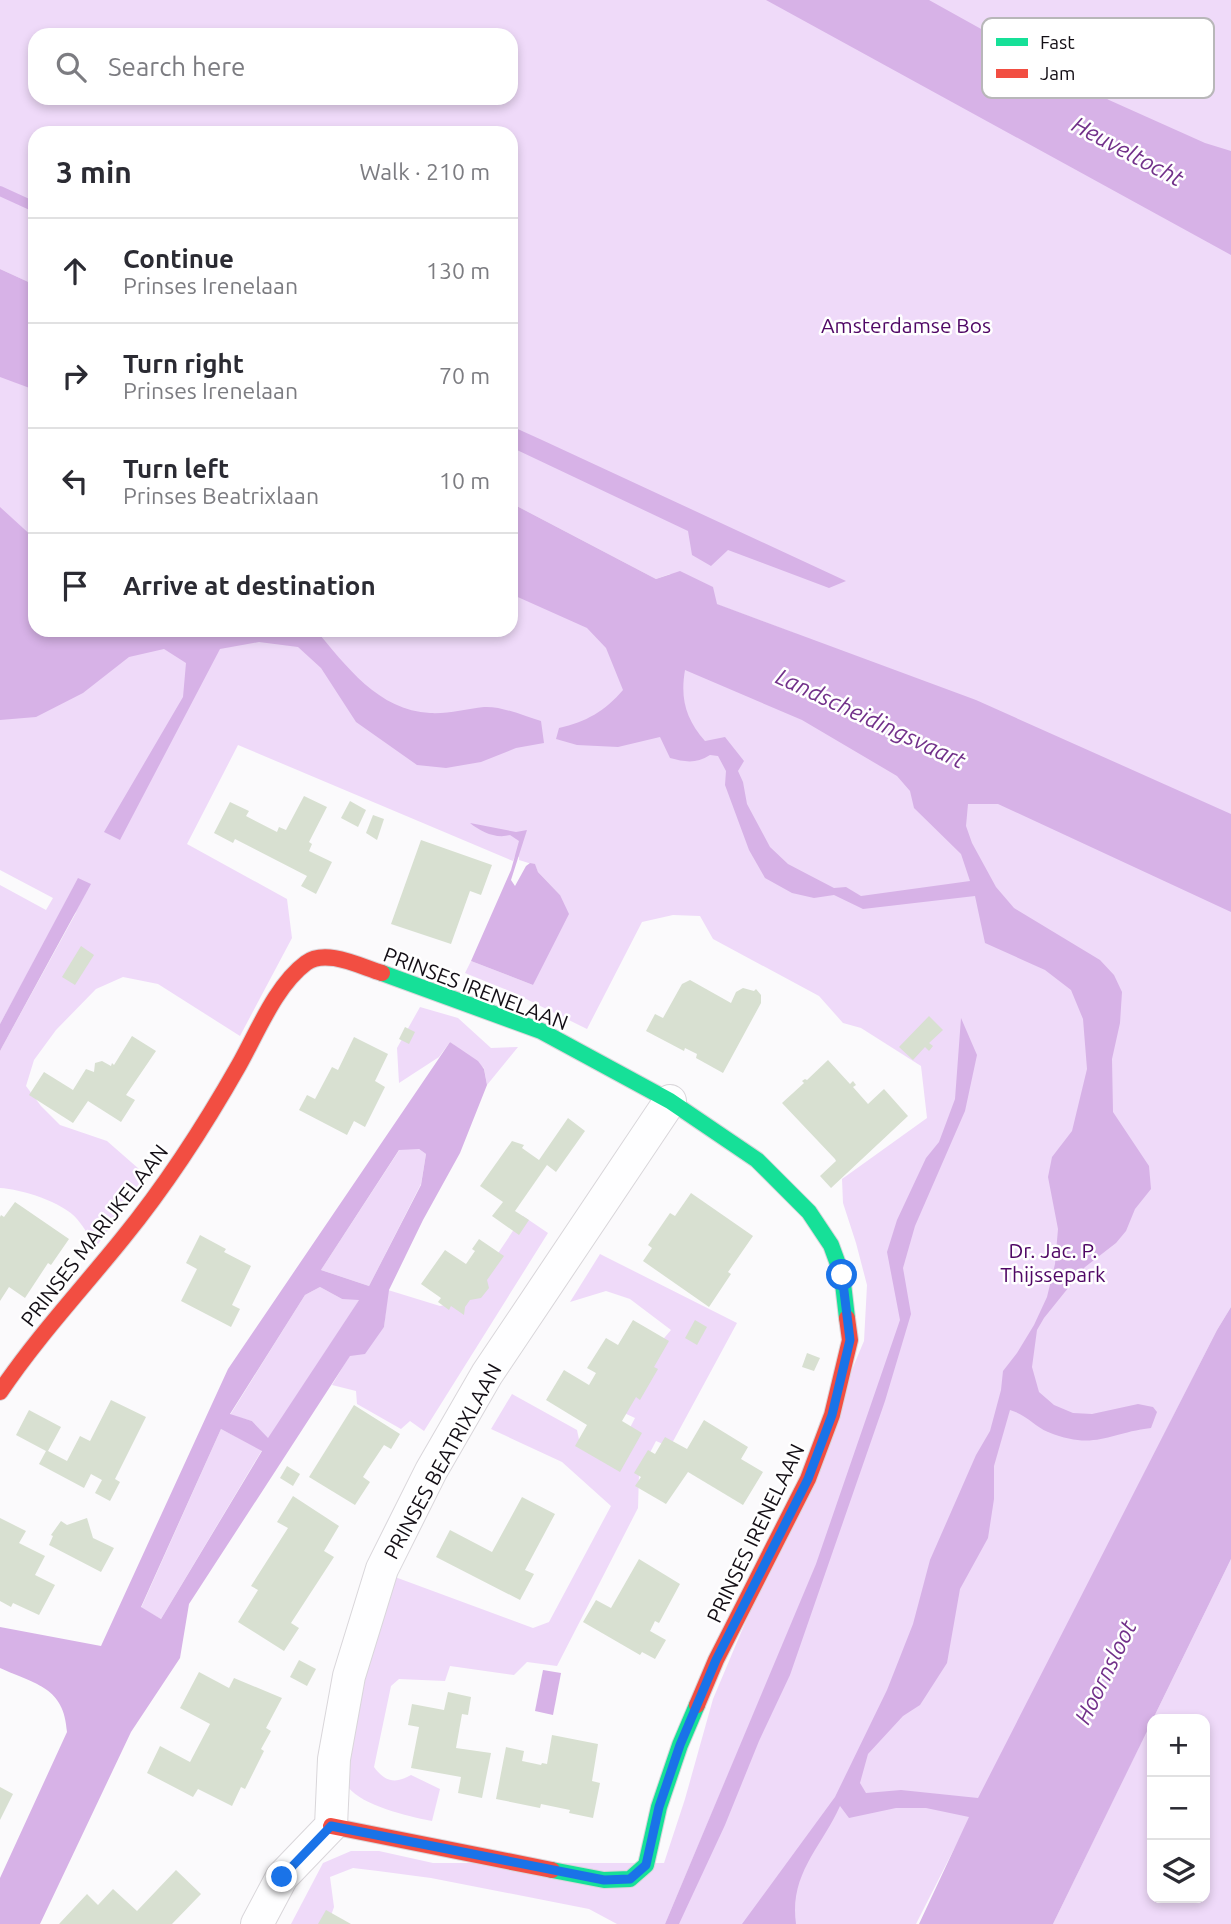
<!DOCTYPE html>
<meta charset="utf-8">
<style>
:root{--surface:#fff;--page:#f7f7f7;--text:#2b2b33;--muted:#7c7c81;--line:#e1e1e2}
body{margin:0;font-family:Ubuntu,sans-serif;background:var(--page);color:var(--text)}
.controls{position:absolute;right:21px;bottom:21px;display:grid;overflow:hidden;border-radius:14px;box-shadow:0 4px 10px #0003}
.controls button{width:63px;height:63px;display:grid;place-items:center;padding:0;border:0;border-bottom:2px solid var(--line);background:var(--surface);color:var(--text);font:35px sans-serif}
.stop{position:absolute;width:21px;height:21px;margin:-16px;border:5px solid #1a73e8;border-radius:50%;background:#fff}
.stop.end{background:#1a73e8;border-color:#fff;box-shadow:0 2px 7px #0008}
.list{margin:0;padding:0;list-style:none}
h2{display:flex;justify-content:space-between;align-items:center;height:91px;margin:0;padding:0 28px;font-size:30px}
h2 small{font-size:23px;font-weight:400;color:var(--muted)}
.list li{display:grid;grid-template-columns:46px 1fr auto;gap:21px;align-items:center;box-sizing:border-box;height:105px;padding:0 28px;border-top:2px solid var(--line)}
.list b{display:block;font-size:26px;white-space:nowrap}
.list p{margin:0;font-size:23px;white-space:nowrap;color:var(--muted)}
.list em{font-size:23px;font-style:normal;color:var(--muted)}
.icon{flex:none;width:38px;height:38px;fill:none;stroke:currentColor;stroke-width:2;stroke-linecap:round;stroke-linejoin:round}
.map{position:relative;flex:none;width:1231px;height:1924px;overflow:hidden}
.search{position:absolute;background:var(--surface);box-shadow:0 4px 10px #0003;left:28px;top:28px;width:490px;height:77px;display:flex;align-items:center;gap:18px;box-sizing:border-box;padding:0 24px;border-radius:21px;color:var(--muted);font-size:26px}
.panel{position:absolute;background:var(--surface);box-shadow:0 4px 10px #0003;left:28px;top:126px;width:490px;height:511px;border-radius:21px}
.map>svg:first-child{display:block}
.green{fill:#efdaf9;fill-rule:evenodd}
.water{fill:#d7b2e7;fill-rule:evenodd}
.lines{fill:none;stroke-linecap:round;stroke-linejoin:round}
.stream{stroke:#d7b2e7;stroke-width:10}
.building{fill:#d8e0d1}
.street-casing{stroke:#d9d6da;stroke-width:34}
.fast-casing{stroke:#d9d6da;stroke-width:18}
.jam-casing{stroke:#d9d6da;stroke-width:18}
.street{stroke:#fefeff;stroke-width:32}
.fast{stroke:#16e098;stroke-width:16}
.jam{stroke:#f24e42;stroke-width:16}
.route{stroke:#1a73e8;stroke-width:9}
.labels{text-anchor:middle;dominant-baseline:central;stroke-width:5;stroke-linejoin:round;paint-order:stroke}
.park-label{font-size:21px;fill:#4f0765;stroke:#fff}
.street-label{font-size:21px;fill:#130e15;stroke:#fff}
.water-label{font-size:23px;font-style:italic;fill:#72318a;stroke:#fff}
.key{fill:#fff;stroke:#b8b7b9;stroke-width:2}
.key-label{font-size:19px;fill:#130e15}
</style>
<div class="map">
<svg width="1231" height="1924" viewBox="0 0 1231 1924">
<rect width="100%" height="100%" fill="#fbfafc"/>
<g class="green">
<path d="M0 0H1231V838L794 633 716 604 670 574 656 579 511 503V133H35V285L0 269ZM35 35H511V98H35Z"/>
<path d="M0 373 35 387V630H511V586L1231 898V1307L1217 1330 916 1924H676L768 1680 665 1924H617L589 1909 431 1878 378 1871 353 1868 330 1877 334 1907 328 1924H291L323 1863 351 1851H379L433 1863H664L685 1799 713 1699 864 1341 867 1285 856 1243 843 1203 842 1179 927 1118 921 1066 861 1028 843 1023 819 996 713 939 700 916 673 915 642 922 587 1029 512 992 465 973 471 961 533 985 560 895 538 872 535 865 519 860V857L515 856 513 861 238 745 187 844 287 899 292 938 240 1036 158 984 123 977 96 989 56 1030 34 1060 26 1086 41 1106 60 1125 107 1141 147 1176 96 1247C90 1238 84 1227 77 1219 63 1202 21 1189 0 1188V1051L77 911 28 973 0 1024V885L46 910 53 898 0 870Z"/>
<path d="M420 1007 458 1018 491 1048 518 1047 487 1085 484 1068 450 1042 439 1057 399 1083 397 1048Z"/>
<path d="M400 1149H419L426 1154 421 1184 369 1286 321 1270Z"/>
<path d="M523 1216 548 1233 424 1431 410 1421 401 1429 357 1404 356 1391 332 1385 350 1355 384 1327 388 1290 440 1306 466 1301Z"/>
<path d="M600 1254 737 1323 670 1447 656 1441 639 1474 638 1508 557 1666 527 1662 514 1675 450 1666 445 1681 399 1679 391 1686 374 1767C385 1782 395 1784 411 1775L440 1789 432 1821C407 1816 363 1806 348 1787L355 1707 395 1577 533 1628 549 1622 611 1506 562 1462 491 1429 512 1394 577 1430 581 1449 611 1464 635 1418 622 1412 653 1351 671 1330 630 1299 606 1291 570 1302Z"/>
<path d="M320 1287 342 1299H360L268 1439 252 1421 230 1415 305 1295Z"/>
<path d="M221 1429 262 1450 161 1619 141 1608Z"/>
<path d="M1231 1559V1924H1053L1152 1720V1898H1205V1719H1153Z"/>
</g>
<g class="water">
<path d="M766 0H929L1109 100 1205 143 1231 151V255Z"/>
<path d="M0 269 35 285V390L0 377Z"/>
<path d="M511 426 542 440 846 581 829 588 728 550 711 566 692 555 688 531 517 450 511 452Z"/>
<path d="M511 503 656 579 680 571 713 587 717 604 976 700 1231 814V912L998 804H968L966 826 972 843 996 887 1014 908 1100 960 1114 975 1122 992 1120 1023 1112 1059 1113 1112 1149 1166 1151 1189 1135 1209 1126 1231 1116 1243 1085 1267 1044 1318 1037 1330 1032 1367 1039 1392 1054 1405 1073 1413 1092 1414 1138 1404 1153 1407 1157 1412 1151 1428C1108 1433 1095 1451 1048 1432 1034 1426 1027 1415 1010 1410L994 1466V1499L988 1538 960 1589 947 1663 920 1705 903 1716 868 1754 860 1783 866 1793 901 1790 978 1798 1217 1330 1231 1307V1559L1053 1924H919L969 1817 926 1808H896L849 1818 840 1806C821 1848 789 1874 796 1924H742L835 1797 887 1690 913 1624 930 1560 976 1455 990 1431 1001 1390 1003 1371 1017 1353 1034 1325 1047 1297 1055 1264 1058 1229 1048 1177 1052 1157 1072 1131 1087 1069 1083 1019 1071 990 1045 970 985 943 975 896 863 909 834 895 814 898 792 893 765 878 749 850 725 785 726 771 718 756 710 755C696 764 685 762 670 758L660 737 618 747 577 745 556 739 559 728C586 722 605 711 623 690L606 648 587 628 511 594ZM685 670 802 720 897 776 910 791 914 808 961 854 970 881 861 896 846 887 834 888 809 875 788 864 770 847 747 804 743 782 738 771 744 761 725 737 705 741C686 719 680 699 685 670Z"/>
<path d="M0 507 35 539V630H316C345 665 379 711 430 713 448 714 466 709 484 707 502 706 524 716 541 721L544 743 516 748 481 762 446 768 417 765 356 722 321 668 298 647 259 642 220 649 120 840 104 832 183 697 186 663 164 649 129 657 83 693 36 717 0 720Z"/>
<path d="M470 823 516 832 527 830 511 880 515 886 526 866 530 863 535 864 538 872 560 895 569 914 533 985 471 961 511 870 519 841 510 835C496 839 481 832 470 823Z"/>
<path d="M78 878 91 884 0 1051V1024Z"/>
<path d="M961 1018 977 1055 965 1111 915 1226 903 1268 911 1314 885 1401 790 1675 759 1741 725 1825 679 1924H665L816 1564 900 1320 887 1252 897 1220 926 1158 939 1142 955 1099Z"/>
<path d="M450 1042 478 1061 484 1069 487 1085 460 1153 423 1220 389 1290 384 1327 365 1354 350 1356 189 1604 180 1658 131 1732 40 1924H0V1878L67 1732C64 1687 37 1685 0 1668V1627L101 1646 228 1369ZM419 1149 426 1154 421 1185 369 1286 321 1270 399 1150ZM320 1287 342 1299 359 1300 268 1438 252 1421 230 1414 305 1295ZM221 1429 262 1451 161 1619 141 1607Z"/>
<path d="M543 1670 561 1673 553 1715 535 1711Z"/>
</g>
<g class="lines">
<path class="stream" d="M0 191 35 207"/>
</g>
<g class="building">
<path d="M304 796 327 807 309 842 312 844 309 851 332 862 316 894 301 886 307 876 235 839 233 843 214 833 230 802 249 811 246 816 277 832 279 827 286 830Z"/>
<path d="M350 801 366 810 358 827 341 818Z"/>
<path d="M373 815 384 819 377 840 366 833Z"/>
<path d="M421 840 492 865 481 895 470 891 451 944 391 924Z"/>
<path d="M81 946 94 955 75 985 62 977Z"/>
<path d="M690 980 731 1003 736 992 743 988 754 991 756 989 761 995V1003L723 1073 696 1058 697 1054 685 1048 684 1051 646 1031 655 1014 663 1018 682 984Z"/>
<path d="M929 1016 943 1030 929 1043 933 1046 929 1051 925 1047 913 1060 899 1047Z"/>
<path d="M405 1027 415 1032 409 1044 399 1039Z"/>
<path d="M132 1036 156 1051 126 1095 135 1100 121 1122 88 1101 73 1123 29 1095 44 1072 73 1090 86 1069 94 1072 95 1063 102 1061 111 1066 112 1063 114 1065Z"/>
<path d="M354 1037 388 1054 375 1081 385 1087 365 1127 354 1121 347 1135 299 1110 307 1095 315 1099 332 1067 338 1070Z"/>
<path d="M828 1060 850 1084 853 1081 856 1085 853 1087 868 1104 884 1089 908 1116 831 1188 820 1176 836 1161 835 1159 782 1103 804 1083 802 1081 805 1079 807 1080Z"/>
<path d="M568 1118 585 1131 556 1172 547 1165 515 1211 529 1220 519 1235 492 1216 503 1202 480 1186 512 1141 524 1145 522 1148 539 1160Z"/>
<path d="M691 1193 753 1236 728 1272 731 1274 709 1307 643 1261 652 1248 648 1245 670 1213 675 1216Z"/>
<path d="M15 1202 69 1239 51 1265 48 1263 25 1298 9 1287 0 1301V1217L1 1215 4 1217Z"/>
<path d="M200 1235 226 1249 224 1252 251 1266 232 1305 240 1309 231 1327 181 1301 197 1269 186 1263Z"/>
<path d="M479 1239 504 1256 487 1280 489 1288 481 1298 470 1300 465 1307 464 1315 451 1306 449 1310 438 1302 441 1298 421 1284 445 1250 466 1264 475 1251 472 1249Z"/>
<path d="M633 1320 669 1341 654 1367 658 1369 640 1400 636 1397 622 1421 642 1433 620 1472 575 1446 587 1425 546 1400 564 1370 589 1385 596 1373 587 1368 606 1338 618 1345Z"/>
<path d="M695 1320 707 1327 697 1345 685 1338Z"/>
<path d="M807 1353 820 1358 814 1371 802 1367Z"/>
<path d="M111 1400 146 1417 115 1479 120 1482 110 1501 95 1493 102 1480 91 1474 84 1488 39 1464 46 1451 16 1435 29 1410 61 1427 48 1451 67 1461 80 1436 90 1441Z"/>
<path d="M354 1405 400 1434 391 1449 384 1445 368 1469 363 1477 370 1482 355 1505 309 1477Z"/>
<path d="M704 1420 748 1447 741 1459 763 1472 743 1505 688 1472 666 1504 635 1486 641 1477 634 1473 648 1450 655 1454 665 1437 687 1449Z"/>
<path d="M287 1466 300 1474 293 1486 280 1478Z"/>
<path d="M293 1496 339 1526 324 1551 334 1557 291 1623 299 1628 284 1651 238 1622 258 1590 251 1586 288 1528 277 1522Z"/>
<path d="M522 1497 555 1514 525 1570 534 1574 520 1600 436 1557 450 1530 492 1552Z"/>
<path d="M0 1518 26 1531 19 1543 45 1556 35 1575 55 1585 39 1615 13 1603 11 1607 0 1601Z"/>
<path d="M87 1518 93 1538 114 1548 101 1572 49 1545 53 1536 51 1535 61 1521 67 1525Z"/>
<path d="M639 1559 680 1584 659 1623 655 1621 650 1631 666 1640 655 1659 642 1652 640 1655 583 1622 596 1600 611 1608Z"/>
<path d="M299 1660 316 1669 307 1686 290 1677Z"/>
<path d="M199 1672 229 1688 234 1678 282 1698 266 1728 271 1731 261 1749 264 1751 245 1789 241 1787 232 1806 198 1789 193 1797 147 1773 160 1746 190 1762 210 1724 180 1708Z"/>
<path d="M448 1692 471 1697 468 1715 462 1714 456 1748 491 1753 482 1798 458 1793 461 1777 411 1768 419 1727 408 1725 412 1704 444 1710Z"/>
<path d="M552 1735 598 1744 592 1781 600 1783 593 1818 569 1813 570 1810 541 1804 540 1808 496 1799 506 1747 524 1751 522 1761 541 1765 542 1763 547 1764Z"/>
<path d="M0 1787 13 1794 0 1820Z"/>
<path d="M176 1870 201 1894 172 1924H59L87 1894 98 1905 113 1889 137 1911Z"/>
<path d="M326 1910 351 1924H318Z"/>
</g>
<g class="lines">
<g class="street-casing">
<path id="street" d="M257 1924 282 1877 331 1826 334 1759 349 1676 382 1569 431 1471 487 1374 670 1101"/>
</g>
<g class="fast-casing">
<g id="fast">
<path d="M382 973 541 1031 670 1101 757 1160 809 1212 831 1245 842 1275 847 1318"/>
<path d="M552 1870 604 1880 630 1879 646 1865 659 1807 680 1745 697 1705"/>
</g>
</g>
<g class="jam-casing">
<g id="jam">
<path d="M0 1392C37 1337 82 1289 123 1238 167 1184 205 1125 239 1065 257 1033 276 985 306 963 326 948 361 967 382 973"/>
<path d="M697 1705 716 1660 808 1479 832 1415 850 1340 847 1318"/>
<path d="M331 1826 552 1870"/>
</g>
</g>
<use href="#street" class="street"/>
<use href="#fast" class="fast"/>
<use href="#jam" class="jam"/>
</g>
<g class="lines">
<path class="route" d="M282 1877 331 1826 604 1880 630 1879 646 1865 659 1807 680 1745 716 1660 808 1479 832 1415 850 1340 842 1275"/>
</g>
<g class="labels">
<g class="park-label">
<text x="906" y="325">Amsterdamse Bos</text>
<text x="1053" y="1250">Dr. Jac. P.<tspan x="1053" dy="24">Thijssepark</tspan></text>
</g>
<g class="street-label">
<text transform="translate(476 988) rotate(21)">PRINSES IRENELAAN</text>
<text transform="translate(94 1235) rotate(-52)">PRINSES MARIJKELAAN</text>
<text transform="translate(442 1461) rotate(-61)">PRINSES BEATRIXLAAN</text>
<text transform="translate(755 1533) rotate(-64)">PRINSES IRENELAAN</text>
</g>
<g class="water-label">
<text transform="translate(1128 151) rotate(28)">Heuveltocht</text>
<text transform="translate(871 718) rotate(25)">Landscheidingsvaart</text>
<text transform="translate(1105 1672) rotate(-64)">Hoornsloot</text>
</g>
</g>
<rect x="982" y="18" width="232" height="80" rx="10" class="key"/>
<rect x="996" y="38" width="32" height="8" fill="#16e098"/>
<rect x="996" y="69" width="32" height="9" fill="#f24e42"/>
<g class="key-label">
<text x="1040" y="49">Fast</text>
<text x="1040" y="80">Jam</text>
</g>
</svg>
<div class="controls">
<button>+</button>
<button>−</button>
<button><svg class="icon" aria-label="layers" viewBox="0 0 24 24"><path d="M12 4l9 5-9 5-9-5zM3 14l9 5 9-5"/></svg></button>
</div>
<div class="stop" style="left:842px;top:1275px"></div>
<div class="stop end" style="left:282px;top:1877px"></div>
<div class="search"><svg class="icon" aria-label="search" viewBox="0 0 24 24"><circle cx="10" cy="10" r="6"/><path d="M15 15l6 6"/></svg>Search here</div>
<section class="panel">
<h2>3 min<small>Walk · 210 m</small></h2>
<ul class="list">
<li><svg class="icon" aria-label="ahead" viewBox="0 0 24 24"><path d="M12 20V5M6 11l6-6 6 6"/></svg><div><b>Continue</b><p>Prinses Irenelaan</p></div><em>130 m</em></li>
<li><svg class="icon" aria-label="right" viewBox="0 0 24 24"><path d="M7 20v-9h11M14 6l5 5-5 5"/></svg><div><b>Turn right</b><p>Prinses Irenelaan</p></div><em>70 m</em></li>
<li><svg class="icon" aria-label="left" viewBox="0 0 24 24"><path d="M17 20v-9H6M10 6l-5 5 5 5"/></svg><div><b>Turn left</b><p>Prinses Beatrixlaan</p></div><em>10 m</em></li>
<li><svg class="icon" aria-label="arrive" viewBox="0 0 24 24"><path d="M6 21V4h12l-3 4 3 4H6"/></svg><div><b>Arrive at destination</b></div></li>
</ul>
</section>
</div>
